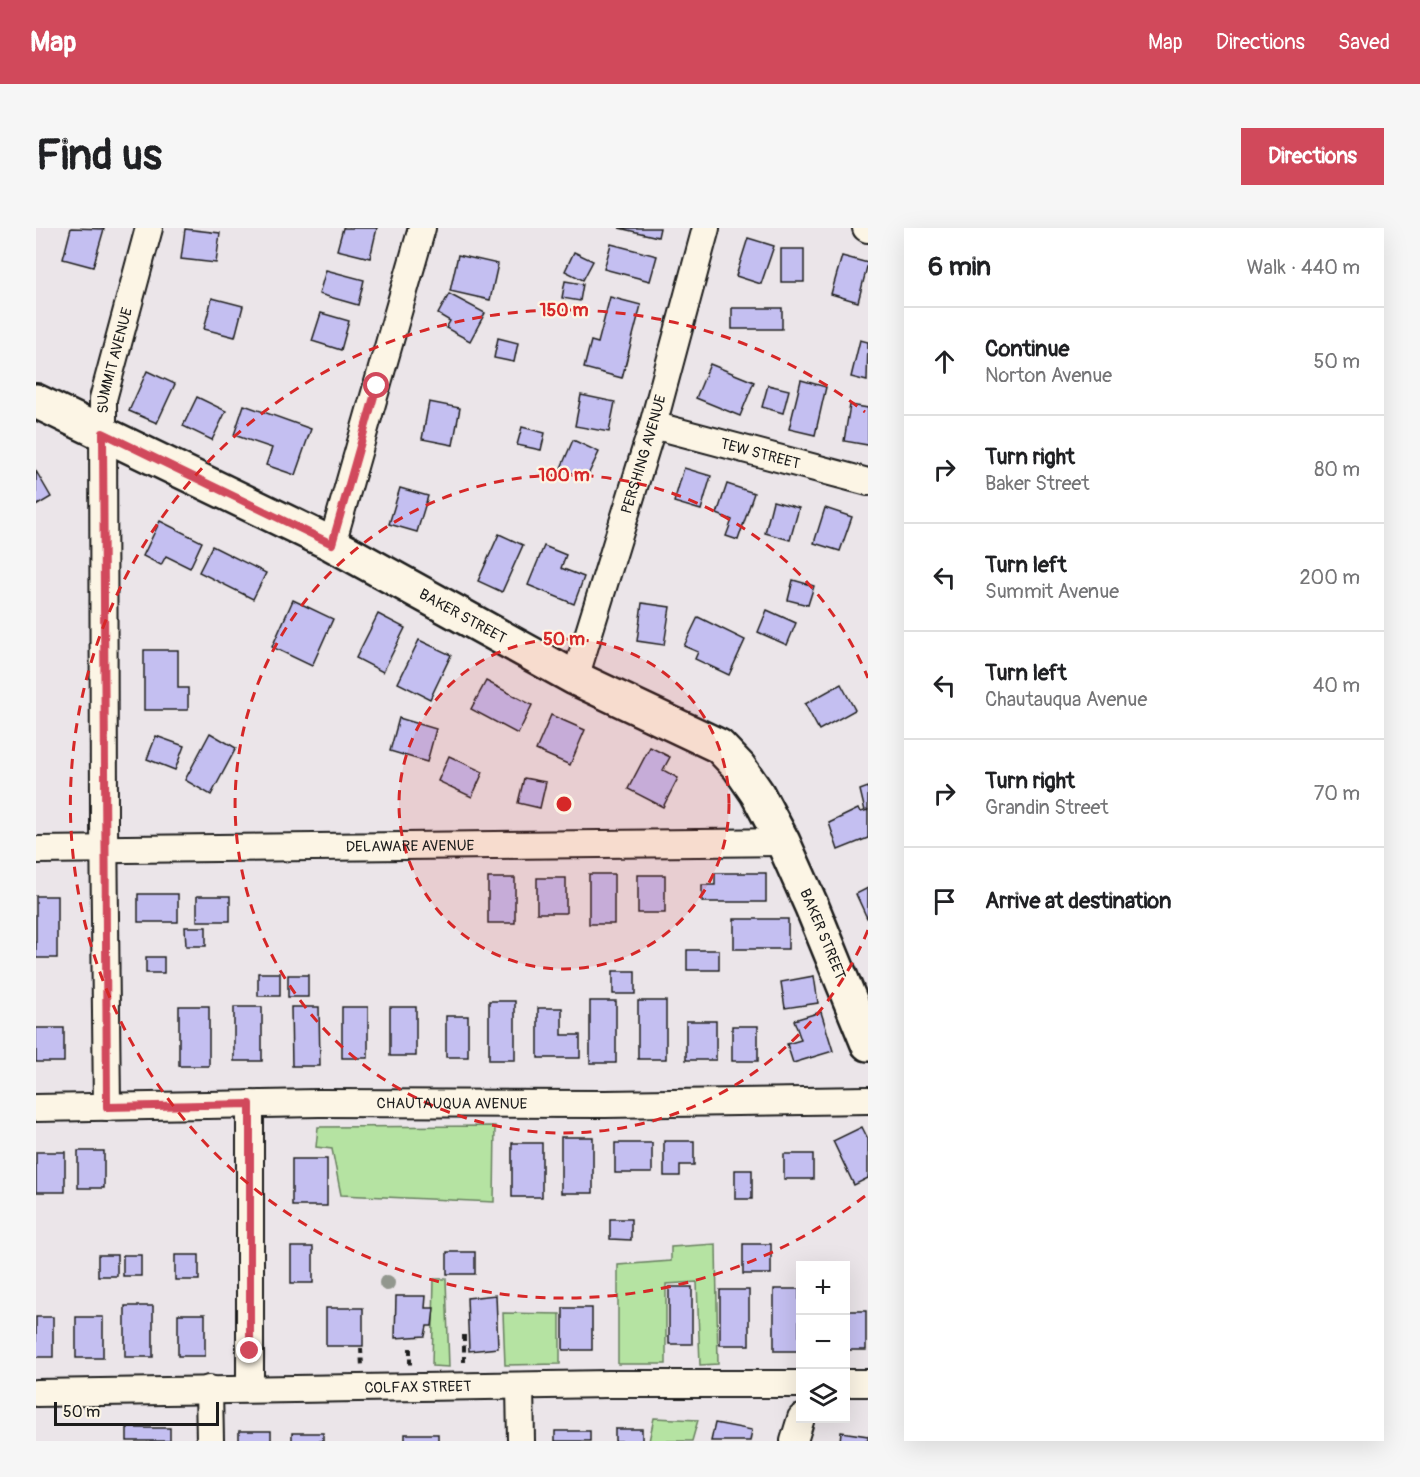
<!DOCTYPE html>
<meta charset="utf-8">
<style>
:root{--surface:#fff;--page:#f6f6f6;--text:#202124;--muted:#757577;--line:#e0e0e0;--accent:#d1495b}
body{margin:0;font-family:Pangolin,sans-serif;background:var(--page);color:var(--text)}
.controls{position:absolute;right:18px;bottom:18px;display:grid;overflow:hidden;border-radius:0px;box-shadow:0 6px 24px #0002}
.controls button{width:54px;height:54px;display:grid;place-items:center;padding:0;border:0;border-bottom:2px solid var(--line);background:var(--surface);color:var(--text);font:30px sans-serif}
.scale{position:absolute;left:18px;bottom:15px;width:165px;box-sizing:border-box;padding-left:6px;border:3px solid #1c1c1c;border-top:0;font-size:16px;line-height:21px;white-space:nowrap;color:#1c1c1c;-webkit-text-stroke:4px #fcf5e5;paint-order:stroke}
.stop{position:absolute;width:18px;height:18px;margin:-14px;border:4px solid #d1495b;border-radius:50%;background:#fff}
.stop.end{background:#d1495b;border-color:#fff;box-shadow:0 2px 6px #0008}
.list{margin:0;padding:0;list-style:none}
h2{display:flex;justify-content:space-between;align-items:center;height:78px;margin:0;padding:0 24px;font-size:26px}
h2 small{font-size:20px;font-weight:400;color:var(--muted)}
.list li{display:grid;grid-template-columns:39px 1fr auto;gap:18px;align-items:center;box-sizing:border-box;height:108px;padding:0 24px;border-top:2px solid var(--line)}
.list b{display:block;font-size:22px;white-space:nowrap}
.list p{margin:0;font-size:20px;white-space:nowrap;color:var(--muted)}
.list em{font-size:20px;font-style:normal;color:var(--muted)}
.icon{flex:none;width:33px;height:33px;fill:none;stroke:currentColor;stroke-width:2;stroke-linecap:round;stroke-linejoin:round}
.map{position:relative;flex:none;width:832px;height:1213px;overflow:hidden;border-radius:0px}
header{display:flex;align-items:center;gap:36px;box-sizing:border-box;height:84px;padding:0 30px;background:var(--accent);color:#fff}
header strong{font-size:28px}
nav{display:flex;gap:33px;margin-inline-start:auto;font-size:21px}
.intro{display:flex;align-items:center;justify-content:space-between;box-sizing:border-box;height:144px;padding:0 36px}
h1{margin:0;font-size:42px}
.button{padding:15px 27px;border-radius:0px;background:var(--accent);color:#fff;font-size:21px;font-weight:700}
main{display:flex;gap:36px;padding:0 36px}
aside{flex:1;background:var(--surface);border-radius:0px;box-shadow:0 6px 24px #0002}
.map>svg:first-child{display:block}
.green{fill:#b5e3a2;stroke:#68805f;stroke-width:1.5}
.building{fill:#c4bff1;stroke:#1c1c1c;stroke-width:1.5}
.lines{fill:none;stroke-linecap:round;stroke-linejoin:round}
.street-casing{stroke:#1c1c1c;stroke-width:30}
.secondary-casing{stroke:#1c1c1c;stroke-width:38}
.path{stroke:#1c1c1c;stroke-width:4;stroke-dasharray:6 4.5;stroke-linecap:butt}
.street{stroke:#fcf5e5;stroke-width:26}
.secondary{stroke:#fcf5e5;stroke-width:33}
.tree{fill:#92978e}
.route{stroke:#d1495b;stroke-width:8}
.ring{fill:none;stroke:#d62828;stroke-width:3;stroke-dasharray:10 8}
.labels{text-anchor:middle;dominant-baseline:central;stroke-width:4.5;stroke-linejoin:round;paint-order:stroke}
.street-label{font-size:15px;fill:#1c1c1c;stroke:#fcf5e5}
.centre{fill:#d62828;stroke:#fcf5e5;stroke-width:3}
.ring-label{font-size:18px;text-anchor:middle;font-weight:bold;fill:#d62828;stroke:#fcf5e5;stroke-width:4.5;stroke-linejoin:round;paint-order:stroke}
</style>
<header>
<strong>Map</strong>
<nav><a>Map</a><a>Directions</a><a>Saved</a></nav>
</header>
<div class="intro"><h1>Find us</h1><a class="button">Directions</a></div>
<main>
<div class="map">
<svg width="832" height="1213" viewBox="0 0 832 1213">
<rect width="100%" height="100%" fill="#ebe5e9"/>
<filter id="ink" filterUnits="userSpaceOnUse"><feTurbulence type="fractalNoise" baseFrequency=".0167" numOctaves="2"/><feDisplacementMap in="SourceGraphic" scale="12" xChannelSelector="R" yChannelSelector="G"/><feConvolveMatrix kernelMatrix="1 2 1 2 8 2 1 2 1" color-interpolation-filters="sRGB"/></filter>
<g filter="url(#ink)">
<g class="green">
<path d="M459 898 458 974 305 967 296 921 280 919 282 899Z"/>
<path d="M680 1016 682 1136 664 1137 661 1054 630 1056V1136H582V1037L635 1033V1019Z"/>
<path d="M398 1051H410L413 1139 396 1138Z"/>
<path d="M467 1085 524 1086V1136L469 1137Z"/>
<path d="M618 1190 662 1192 656 1213H613Z"/>
</g>
<g class="building">
<path d="M35 0 68 1 57 39 27 31Z"/>
<path d="M307 0H341L334 30 301 22Z"/>
<path d="M583 0H624L622 9Z"/>
<path d="M149 1 184 5 180 35 145 31Z"/>
<path d="M712 10 738 18 725 56 700 48Z"/>
<path d="M575 16 621 28 614 53 568 41Z"/>
<rect x="745" y="21" width="23" height="33"/>
<path d="M538 24 557 33 547 52 529 43Z"/>
<path d="M422 27 462 36 454 72 414 63Z"/>
<path d="M806 28 832 35 822 74 795 66Z"/>
<path d="M290 42 328 52 322 77 283 66Z"/>
<path d="M529 53 547 56 544 73 526 70Z"/>
<path d="M413 66 449 85 434 113 410 100 414 93 402 86Z"/>
<path d="M574 69 605 77 586 150 548 140 555 113 562 115Z"/>
<path d="M176 70 207 78 199 109 168 101Z"/>
<rect x="696" y="80" width="50" height="21"/>
<path d="M285 85 313 93 305 122 276 113Z"/>
<path d="M462 110 482 115 478 134 458 130Z"/>
<path d="M824 112 832 114 831 153 815 149Z"/>
<path d="M674 136 718 154 704 188 660 170Z"/>
<path d="M111 143 139 156 121 195 93 183Z"/>
<path d="M765 152 790 159 779 207 753 201Z"/>
<path d="M732 157 753 162 747 185 726 179Z"/>
<path d="M545 167 579 174 573 204 539 198Z"/>
<path d="M161 169 190 183 176 212 147 198Z"/>
<path d="M393 174 424 180 417 217 386 211Z"/>
<path d="M208 177 275 201 259 247 230 237 236 220 198 207Z"/>
<path d="M814 177 832 180V217L808 213Z"/>
<path d="M486 199 509 205 505 222 481 217Z"/>
<path d="M537 212 563 224 550 251 525 240Z"/>
<path d="M648 240 675 248 665 282 638 274Z"/>
<path d="M0 243 15 269 0 278Z"/>
<path d="M691 256 718 265 702 312 690 308 696 292 681 286Z"/>
<path d="M364 260 392 268 381 304 353 296Z"/>
<path d="M737 273 763 280 754 312 729 305Z"/>
<path d="M789 280 816 289 804 323 778 315Z"/>
<path d="M124 293 166 314 154 340 130 328 125 337 107 328Z"/>
<path d="M463 306 487 317 466 364 442 353Z"/>
<path d="M176 318 230 345 217 371 163 344Z"/>
<path d="M508 318 530 327 525 340 548 349 538 376 492 357Z"/>
<path d="M757 352 778 358 772 377 752 372Z"/>
<path d="M257 372 297 391 276 438 236 419Z"/>
<path d="M606 375 634 379 628 417 601 413Z"/>
<path d="M731 382 760 395 751 417 722 404Z"/>
<path d="M342 386 369 400 347 444 320 430Z"/>
<path d="M662 389 709 412 693 447 659 431 662 424 648 418Z"/>
<path d="M383 412 415 427 394 471 362 455Z"/>
<path d="M108 422H142V460H152V482H108Z"/>
<path d="M450 453 496 477 482 506 435 481Z"/>
<path d="M805 456 819 482 783 502 769 476Z"/>
<path d="M515 487 549 502 534 537 500 522Z"/>
<path d="M363 490 400 501 391 534 354 523Z"/>
<path d="M174 505 200 520 175 567 149 552Z"/>
<path d="M120 508 148 518 139 542 111 531Z"/>
<path d="M614 519 634 529 627 542 642 550 627 579 592 561Z"/>
<path d="M413 528 447 544 436 569 402 553Z"/>
<path d="M488 550 510 554 504 580 482 575Z"/>
<path d="M832 559V582L829 583 824 562Z"/>
<path d="M822 581 825 584 832 582V610L802 622 793 595Z"/>
<path d="M679 645H730V674H666V657H679Z"/>
<rect x="553" y="646" width="25" height="50"/>
<rect x="602" y="647" width="27" height="38"/>
<rect x="452" y="650" width="27" height="45"/>
<rect x="501" y="650" width="29" height="35"/>
<path d="M832 660V689L831 690 820 666Z"/>
<rect x="102" y="666" width="40" height="28"/>
<rect x="0" y="668" width="21" height="62"/>
<rect x="161" y="668" width="33" height="25"/>
<rect x="698" y="691" width="54" height="30"/>
<path d="M149 699H170V718H150Z"/>
<rect x="651" y="722" width="32" height="20"/>
<rect x="110" y="729" width="18" height="16"/>
<rect x="577" y="743" width="22" height="23"/>
<rect x="222" y="745" width="22" height="23"/>
<rect x="252" y="747" width="20" height="22"/>
<path d="M778 748 782 775 749 780 745 754Z"/>
<rect x="453" y="773" width="26" height="59"/>
<rect x="554" y="773" width="26" height="62"/>
<rect x="602" y="773" width="28" height="58"/>
<rect x="143" y="778" width="30" height="60"/>
<rect x="198" y="779" width="28" height="54"/>
<path d="M255 779H283L284 838H256Z"/>
<rect x="306" y="779" width="26" height="51"/>
<rect x="354" y="779" width="26" height="49"/>
<path d="M502 780H526V807H544V830H502Z"/>
<path d="M785 784 797 823 757 835 751 816 765 812 758 792Z"/>
<rect x="410" y="788" width="22" height="41"/>
<rect x="650" y="793" width="30" height="39"/>
<rect x="696" y="798" width="26" height="35"/>
<rect x="0" y="800" width="28" height="34"/>
<path d="M826 899 832 911V950L818 957 797 913Z"/>
<rect x="525" y="909" width="32" height="56"/>
<path d="M628 913H658V937H644V948H628Z"/>
<rect x="476" y="915" width="30" height="54"/>
<rect x="579" y="915" width="37" height="30"/>
<rect x="42" y="923" width="26" height="37"/>
<rect x="0" y="924" width="29" height="40"/>
<rect x="748" y="926" width="29" height="25"/>
<rect x="256" y="931" width="35" height="47"/>
<rect x="699" y="942" width="17" height="29"/>
<path d="M574 991H595V1012L574 1011Z"/>
<rect x="707" y="1016" width="28" height="30"/>
<rect x="255" y="1019" width="22" height="36"/>
<rect x="411" y="1024" width="28" height="22"/>
<rect x="62" y="1027" width="19" height="21"/>
<rect x="87" y="1027" width="18" height="21"/>
<rect x="139" y="1027" width="24" height="25"/>
<rect x="633" y="1059" width="23" height="57"/>
<rect x="738" y="1061" width="25" height="62"/>
<rect x="684" y="1062" width="29" height="55"/>
<path d="M460 1067 462 1120 433 1123 431 1070Z"/>
<path d="M360 1068H390L389 1080H398L396 1098H391L389 1108 359 1110Z"/>
<rect x="89" y="1078" width="28" height="51"/>
<rect x="290" y="1080" width="37" height="38"/>
<rect x="527" y="1080" width="29" height="42"/>
<rect x="810" y="1083" width="20" height="39"/>
<rect x="142" y="1086" width="27" height="42"/>
<rect x="0" y="1089" width="17" height="40"/>
<rect x="40" y="1089" width="27" height="41"/>
<path d="M679 1195 716 1202 714 1213H675Z"/>
<rect x="91" y="1200" width="43" height="13"/>
<rect x="579" y="1201" width="27" height="12"/>
<rect x="203" y="1203" width="32" height="10"/>
<rect x="519" y="1203" width="35" height="10"/>
<path d="M805 1204 832 1208V1213H804Z"/>
<rect x="256" y="1205" width="31" height="8"/>
<rect x="369" y="1206" width="33" height="7"/>
</g>
<g class="lines">
<g class="street-casing">
<g id="street">
<path d="M830 0 832 1"/>
<path id="s1" d="M617 197 832 254"/>
<path d="M296 316 386 0"/>
<path id="s2" d="M539 450 617 197 670 0"/>
<path id="s3" d="M0 622 747 614"/>
<path d="M214 876V1161"/>
<path id="s4" d="M71 879 68 595 67 171 113 0"/>
<path id="s5" d="M0 880 283 875 569 876 832 872"/>
<path d="M810 1155H832"/>
<path d="M484 1158 485 1213"/>
<path d="M173 1161 174 1213"/>
<path id="s6" d="M0 1165 573 1156H764"/>
<path d="M758 1213 765 1190"/>
</g>
</g>
<g class="secondary-casing">
<g id="secondary">
<path id="s7" d="M0 173 296 316 539 450 683 518 703 539 721 565 747 614 776 679 832 816"/>
</g>
</g>
<g class="path">
<path d="M428 1107V1137"/>
<path d="M325 1120 326 1139"/>
<path d="M374 1120V1138"/>
</g>
<use href="#street" class="street"/>
<use href="#secondary" class="secondary"/>
</g>
<circle class="tree" cx="351" cy="1055" r="8"/>
</g>
<g class="lines" filter="url(#ink)">
<path class="route" d="M214 1123V876L71 879 67 205 296 316 341 158"/>
</g>
<circle cx="528" cy="576" r="165" fill="#d62828" fill-opacity=".12"/>
<g class="ring">
<circle cx="528" cy="576" r="165"/>
<path d="M832 702A329 329 0 1 1 832 450"/>
<path d="M829 968A494 494 0 1 1 829 184"/>
</g>
<g class="labels">
<g class="street-label">
<text stroke="none"><textPath href="#s4" startOffset="748">SUMMIT AVENUE</textPath></text>
<text stroke="none"><textPath href="#s2" startOffset="234">PERSHING AVENUE</textPath></text>
<text stroke="none"><textPath href="#s1" startOffset="111">TEW STREET</textPath></text>
<text stroke="none"><textPath href="#s7" startOffset="478">BAKER STREET</textPath></text>
<text stroke="none"><textPath href="#s3" startOffset="374">DELAWARE AVENUE</textPath></text>
<text stroke="none"><textPath href="#s7" startOffset="982">BAKER STREET</textPath></text>
<text stroke="none"><textPath href="#s5" startOffset="416">CHAUTAUQUA AVENUE</textPath></text>
<text stroke="none"><textPath href="#s6" startOffset="382">COLFAX STREET</textPath></text>
</g>
</g>
<circle cx="528" cy="576" r="9" class="centre"/>
<g class="ring-label">
<text x="528" y="88">150 m</text>
<text x="528" y="253">100 m</text>
<text x="528" y="417">50 m</text>
</g>
</svg>
<div class="controls">
<button>+</button>
<button>−</button>
<button><svg class="icon" aria-label="layers" viewBox="0 0 24 24"><path d="M12 4l9 5-9 5-9-5zM3 14l9 5 9-5"/></svg></button>
</div>
<div class="scale">50 m</div>
<div class="stop" style="left:341px;top:158px"></div>
<div class="stop end" style="left:214px;top:1123px"></div>
</div>
<aside>
<h2>6 min<small>Walk · 440 m</small></h2>
<ul class="list">
<li><svg class="icon" aria-label="ahead" viewBox="0 0 24 24"><path d="M12 20V5M6 11l6-6 6 6"/></svg><div><b>Continue</b><p>Norton Avenue</p></div><em>50 m</em></li>
<li><svg class="icon" aria-label="right" viewBox="0 0 24 24"><path d="M7 20v-9h11M14 6l5 5-5 5"/></svg><div><b>Turn right</b><p>Baker Street</p></div><em>80 m</em></li>
<li><svg class="icon" aria-label="left" viewBox="0 0 24 24"><path d="M17 20v-9H6M10 6l-5 5 5 5"/></svg><div><b>Turn left</b><p>Summit Avenue</p></div><em>200 m</em></li>
<li><svg class="icon" aria-label="left" viewBox="0 0 24 24"><path d="M17 20v-9H6M10 6l-5 5 5 5"/></svg><div><b>Turn left</b><p>Chautauqua Avenue</p></div><em>40 m</em></li>
<li><svg class="icon" aria-label="right" viewBox="0 0 24 24"><path d="M7 20v-9h11M14 6l5 5-5 5"/></svg><div><b>Turn right</b><p>Grandin Street</p></div><em>70 m</em></li>
<li><svg class="icon" aria-label="arrive" viewBox="0 0 24 24"><path d="M6 21V4h12l-3 4 3 4H6"/></svg><div><b>Arrive at destination</b></div></li>
</ul>
</aside>
</main>
